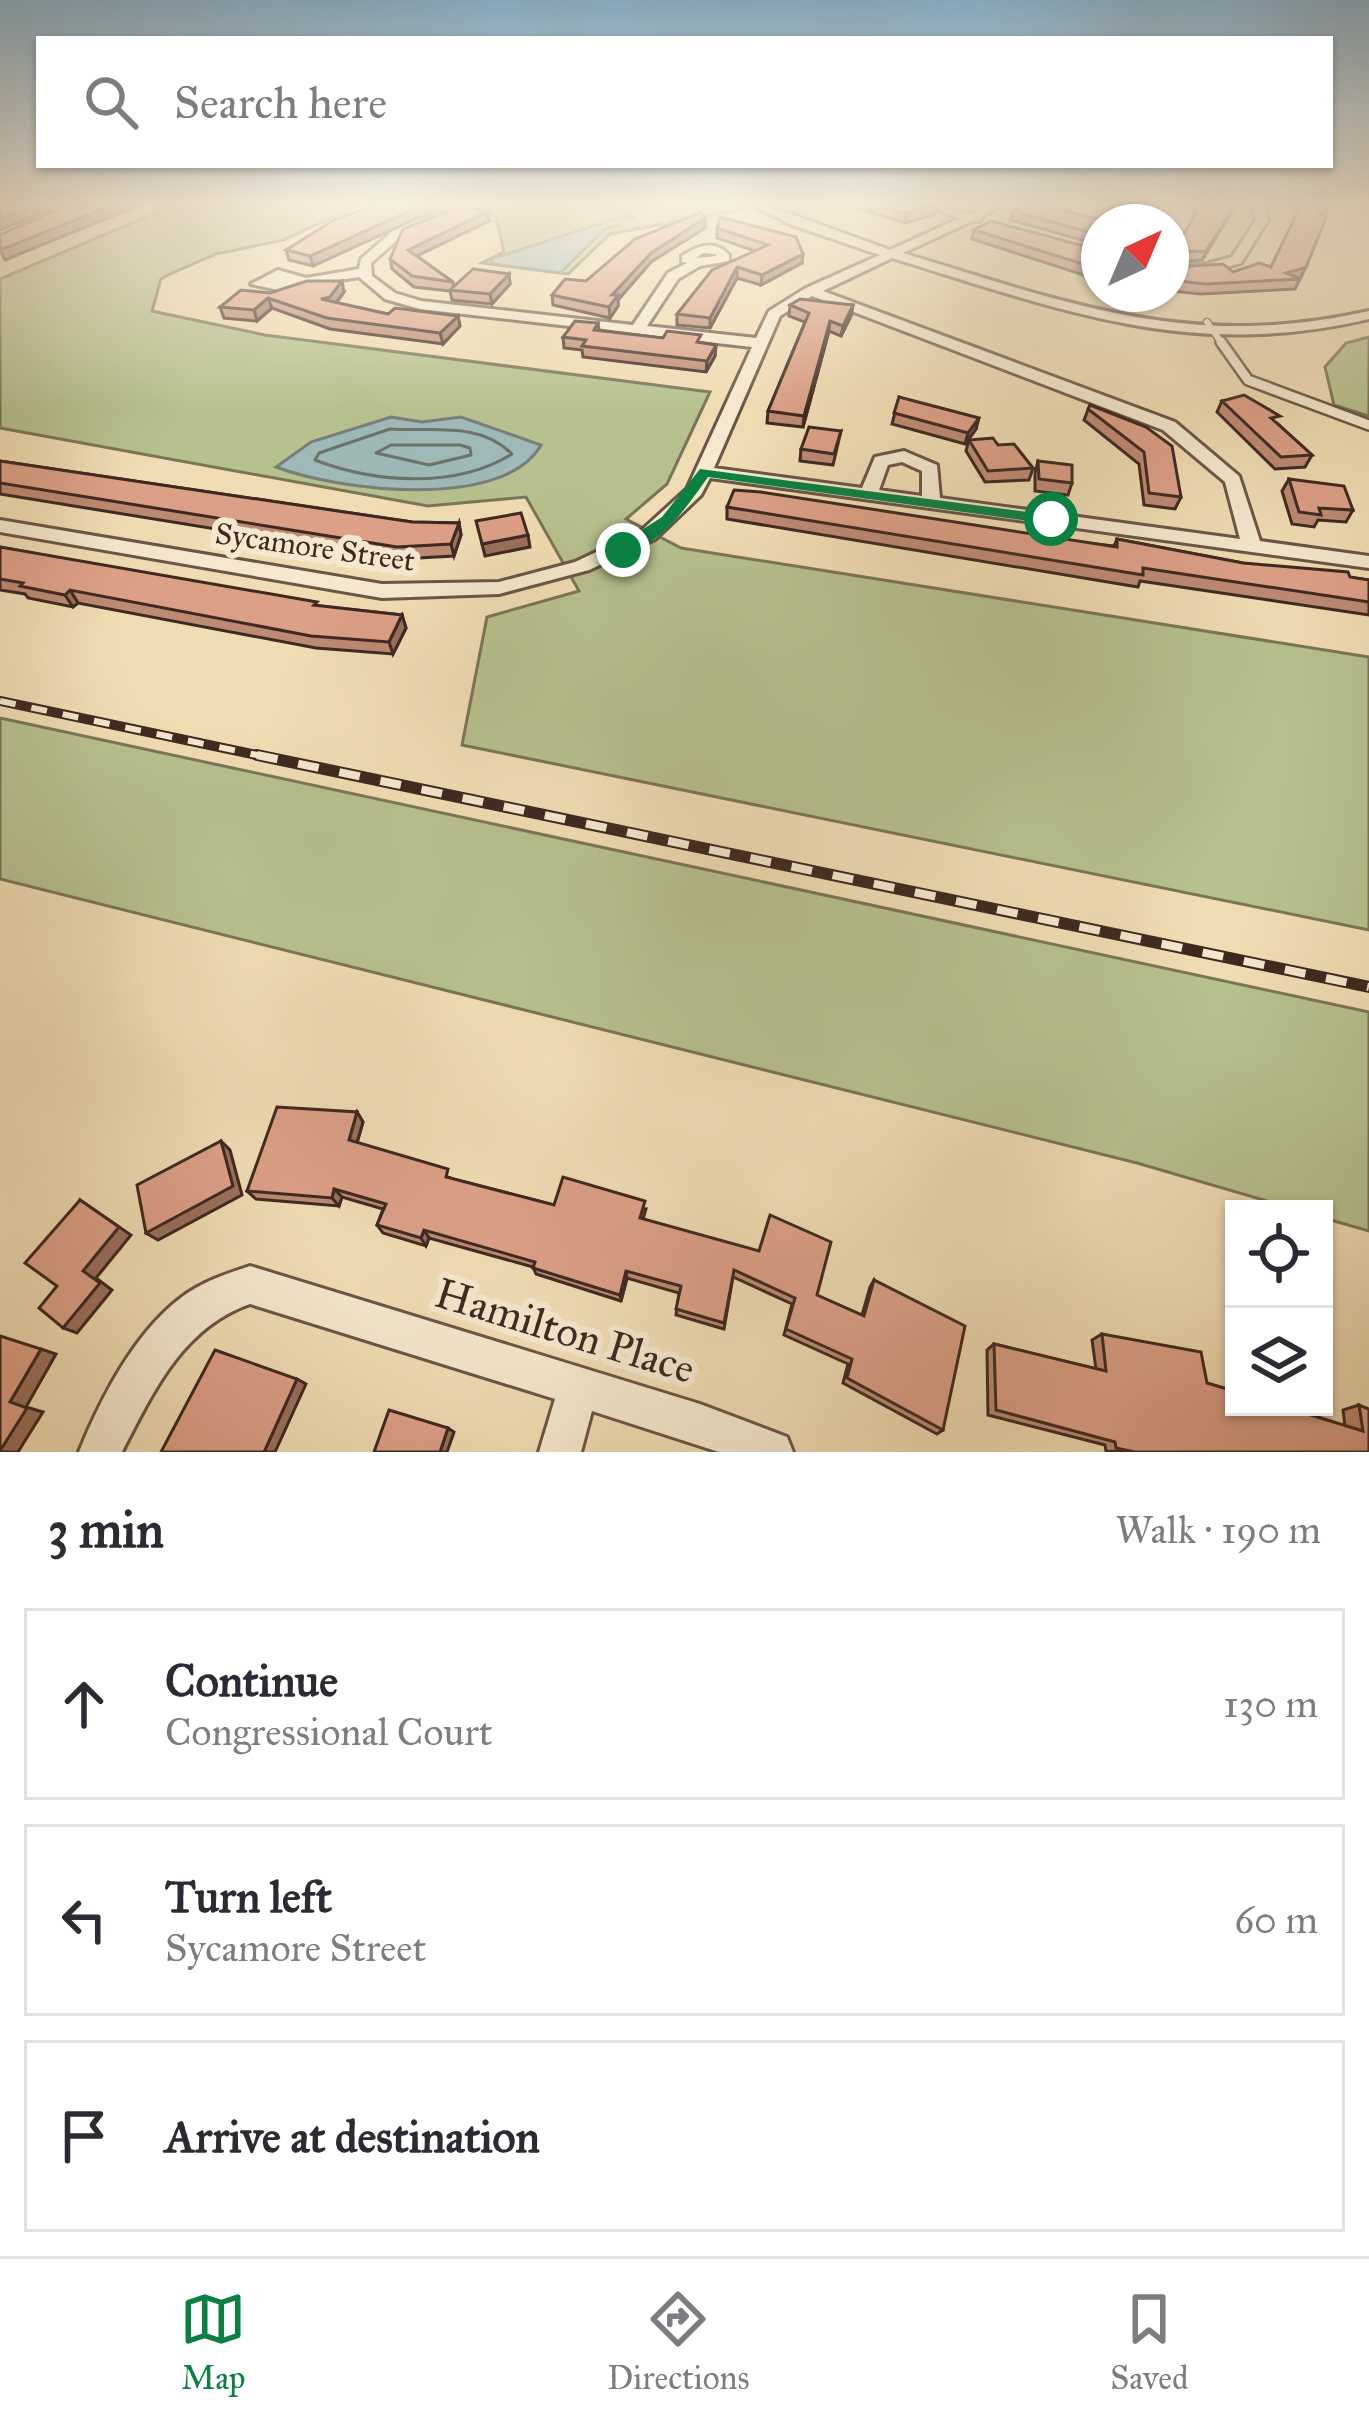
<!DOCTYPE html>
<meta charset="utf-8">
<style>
:root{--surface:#fff;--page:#f2f2f3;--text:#2b2b33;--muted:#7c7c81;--line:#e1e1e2;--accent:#0b8043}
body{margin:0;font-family:"IM FELL Great Primer",serif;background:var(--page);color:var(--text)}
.controls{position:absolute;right:36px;bottom:36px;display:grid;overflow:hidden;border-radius:0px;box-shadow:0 3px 9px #0004}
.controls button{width:108px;height:108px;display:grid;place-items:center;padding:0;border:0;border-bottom:3px solid var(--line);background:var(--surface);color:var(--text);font:60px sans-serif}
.compass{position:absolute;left:1081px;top:204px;width:108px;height:108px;border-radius:50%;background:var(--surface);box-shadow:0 3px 9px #0004;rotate:44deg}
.stop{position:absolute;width:36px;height:36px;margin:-27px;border:9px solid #0b8043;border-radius:50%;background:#fff}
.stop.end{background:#0b8043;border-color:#fff;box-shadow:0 3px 12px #0008}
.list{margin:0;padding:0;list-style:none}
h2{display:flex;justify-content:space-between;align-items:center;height:156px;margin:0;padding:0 48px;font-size:51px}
h2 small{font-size:39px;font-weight:400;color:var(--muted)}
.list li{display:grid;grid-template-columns:78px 1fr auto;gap:36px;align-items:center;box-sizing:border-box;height:192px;margin:0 24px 24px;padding:0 24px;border:3px solid var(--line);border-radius:0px}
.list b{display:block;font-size:45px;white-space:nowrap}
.list p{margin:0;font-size:39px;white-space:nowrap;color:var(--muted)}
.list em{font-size:39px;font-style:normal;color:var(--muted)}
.icon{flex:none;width:66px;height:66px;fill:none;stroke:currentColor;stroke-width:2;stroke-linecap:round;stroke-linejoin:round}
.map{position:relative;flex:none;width:1369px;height:1452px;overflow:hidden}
.search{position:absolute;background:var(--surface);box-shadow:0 3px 9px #0004;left:36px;right:36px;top:36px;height:132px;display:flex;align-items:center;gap:30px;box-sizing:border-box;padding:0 42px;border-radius:0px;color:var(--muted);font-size:45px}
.sheet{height:804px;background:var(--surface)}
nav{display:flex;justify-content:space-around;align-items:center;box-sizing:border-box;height:168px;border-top:3px solid var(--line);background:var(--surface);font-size:33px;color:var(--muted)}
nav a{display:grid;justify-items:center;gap:6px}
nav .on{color:var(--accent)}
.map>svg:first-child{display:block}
.green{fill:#b7c18e;stroke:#7a7558;stroke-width:3}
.water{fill:#9eb9b7;stroke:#787f7b;stroke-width:3}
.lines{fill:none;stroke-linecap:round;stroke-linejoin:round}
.shore{stroke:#6e716c;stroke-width:3}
.lane-far1-casing{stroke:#6a5646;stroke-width:9}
.lane-casing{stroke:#6a5646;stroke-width:14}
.street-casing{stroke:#6a5646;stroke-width:6}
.lane-far1{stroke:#f5e8ce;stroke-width:6}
.lane{stroke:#f5e8ce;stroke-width:9}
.street{fill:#f5e8ce;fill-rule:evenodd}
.rail-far1-casing{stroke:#3e2921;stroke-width:10}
.rail-casing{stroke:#3e2921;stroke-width:12}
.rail-far1{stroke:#f5e8ce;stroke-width:6;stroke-dasharray:16;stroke-linecap:butt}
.rail{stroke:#f5e8ce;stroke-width:8;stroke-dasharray:21;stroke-linecap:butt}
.wall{fill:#bd8a74;stroke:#3e2921;stroke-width:3}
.shaded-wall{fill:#9a705e;stroke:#3e2921;stroke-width:3}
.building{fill:#dca087;stroke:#3e2921;stroke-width:3}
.route{fill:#0b8043}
.labels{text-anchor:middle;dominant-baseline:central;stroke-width:12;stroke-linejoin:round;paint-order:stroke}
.far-street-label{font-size:30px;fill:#3e2921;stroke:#f5e8ce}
.near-street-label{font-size:42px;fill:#3e2921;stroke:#f5e8ce}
</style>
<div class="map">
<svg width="1369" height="1452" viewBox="0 0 1369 1452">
<rect width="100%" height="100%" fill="#f0dcb3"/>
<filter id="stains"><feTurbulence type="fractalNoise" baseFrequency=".00167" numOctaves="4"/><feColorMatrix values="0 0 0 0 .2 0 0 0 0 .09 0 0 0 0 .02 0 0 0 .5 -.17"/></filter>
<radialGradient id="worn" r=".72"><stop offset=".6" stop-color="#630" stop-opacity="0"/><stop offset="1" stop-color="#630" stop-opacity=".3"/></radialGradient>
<g class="green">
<path d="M174 205H360L283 240 216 254 168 275 161 279 152 311 265 335 710 392 667 484 626 519 681 548 1369 657V930L462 745 487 617 579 591 526 497 428 506 0 428V279Z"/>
<path d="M469 207 752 205 756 207 610 234 568 274 482 263 504 252 496 216Z"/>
<path d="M1369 337V416L1334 405 1325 367 1346 343Z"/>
<path d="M0 718 1369 1012V1231L1324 1218V1209H1294L1137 1163 0 879Z"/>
</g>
<g class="water">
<path d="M624 216H636L603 231 560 273 493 264 491 259Z"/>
<path d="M391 417 422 422 461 417 541 445C503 512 336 490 276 467L311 442Z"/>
</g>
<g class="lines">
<g class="shore">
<path d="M390 429C432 432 479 421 512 454 456 489 375 483 315 460L319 453Z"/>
<path d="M391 445H460L470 448 471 455 429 465 376 453Z"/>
</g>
<g class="lane-far1-casing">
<path id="lane-far1" d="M1207 322 1223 345"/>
</g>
<g class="lane-casing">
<path id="lane" d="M1221 342 1248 380 1369 425"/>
</g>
<g class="street-casing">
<g id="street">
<path d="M459 205H475L403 235 371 263 372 276 395 293 421 301 633 325 668 273 687 263 682 262V256C697 246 715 239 729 255V261L700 266 678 279 647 326 756 338 769 311 806 288 880 255 792 225 752 205H766L890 250 960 218 923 205H939L970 214 989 205H1003L981 217 980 221H972L903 253C1070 304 1192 351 1369 311V319C1189 361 1062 310 892 258L823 291 1175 422 1239 476 1260 541 1369 556V568L710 478 701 495 655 539 589 570 499 594 382 598 0 532V520L382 584 499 582 575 562 641 531 687 489 752 347 420 309 385 299 359 277 278 290 251 284 278 270 306 278 359 269 361 259 395 229ZM703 253 715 254 717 256 696 258ZM812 296 1163 430 1225 482 1240 539 940 498 937 465 904 451 875 457 862 488 714 468 780 316ZM902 462 922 471V496L879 490 888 465Z"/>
<path d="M1253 205H1264L1268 220 1241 263 1203 273H1171V265H1203L1232 257 1256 220Z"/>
<path d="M250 1266 700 1404 787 1437 793 1452H719L592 1411 581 1452H539L555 1399 250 1304C182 1328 153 1392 122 1452H79C101 1398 134 1333 182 1297 202 1282 226 1274 250 1266Z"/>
</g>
</g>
<use href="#lane-far1" class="lane-far1"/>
<use href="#lane" class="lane"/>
<use href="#street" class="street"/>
<g class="rail-far1-casing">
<path id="rail-far1" d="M0 701 271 758"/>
</g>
<g class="rail-casing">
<path id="rail" d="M257 755 1369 987"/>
</g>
<use href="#rail-far1" class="rail-far1"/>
<use href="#rail" class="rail"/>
</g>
<g class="wall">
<path d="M375 205H438L439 208 313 266 289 260 286 250Z"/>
<path d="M850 205H937L935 214 905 223 850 206Z"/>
<path d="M1196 205H1236L1202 260 1173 262 1175 267 1233 272 1271 267 1298 211 1292 210 1287 205H1329L1326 212H1319L1301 277 1298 278 1300 279 1295 289 1201 294 1171 291V236H1182L1192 221Z"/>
<path d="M1053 207 1099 222V245L1011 220 1013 211Z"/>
<path d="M487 212 489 221 417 256 453 282 454 286 509 274 510 284 492 304 452 300 450 291 414 287 392 269 390 259Z"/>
<path d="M705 218V228L651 262 618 300V306L610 318 553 305 552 295 586 281Z"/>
<path d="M717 228 803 254 802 263 761 285 737 278 710 328 677 325V314L755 251 717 238Z"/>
<path d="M974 230 1099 250V280L972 239Z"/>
<path d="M344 292 336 303 388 314 458 316 460 326 443 344 330 329 272 308 257 321 224 318 220 307 270 293Z"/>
<path d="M790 305H853L851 316 841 336 829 331 803 427 767 423 768 411 805 322 789 316Z"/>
<path d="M598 323 599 330 716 345 715 356 706 372 583 357 582 350 564 348 563 337Z"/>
<path d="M899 397 976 429 965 444 892 424Z"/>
<path d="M1222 401 1277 423 1312 455 1305 467 1275 469 1217 412Z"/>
<path d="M1090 405 1146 427 1181 497 1175 509 1144 505 1139 464 1084 420Z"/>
<path d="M841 431 833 465 800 461 801 449Z"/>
<path d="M969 440 998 445 1033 468 1029 480 985 482 966 451Z"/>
<path d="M0 461 412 522 459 523 461 535 454 556 400 559 0 494Z"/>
<path d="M1038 461 1072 483 1068 495 1035 491V473Z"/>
<path d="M1289 479 1353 510 1346 522 1318 520 1314 527 1292 524 1282 491Z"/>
<path d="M727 507 1114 546 1117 539 1243 563 1369 580V615L1140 581 1138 587 727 519Z"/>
<path d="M0 547 318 606 402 615 406 628 393 654 316 648 78 603 73 607 28 598 25 594 0 590Z"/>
<path d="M357 1112 363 1122 357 1143 453 1179 554 1205 646 1209 643 1219 862 1315 870 1287 874 1280 943 1430 937 1434 843 1383 848 1364 784 1335 792 1304 733 1277 724 1329 676 1315 679 1293 627 1278 621 1301 536 1274 533 1267 429 1238 426 1246 383 1233 377 1225 383 1209 342 1197 339 1206 256 1199 247 1191Z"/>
<path d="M1102 1334 1207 1383 1345 1426 1343 1410 1359 1405 1369 1452 1106 1451 1105 1445 988 1415 987 1350 994 1344 1096 1369 1092 1340Z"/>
</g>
<g class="shaded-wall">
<path d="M36 205H63L0 230V219Z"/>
<path d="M112 205H139L5 260 0 250Z"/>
<path d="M423 205H438L439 208 313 266 310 256Z"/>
<path d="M937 205 935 214 905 223 906 213Z"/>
<path d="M1235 205H1236L1202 260 1206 251Z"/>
<path d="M487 212 489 221 410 259 408 250Z"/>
<path d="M705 218V228L651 262 618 300V306L610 318 609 307 612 295 651 253Z"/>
<path d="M803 254 802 263 761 285 762 275Z"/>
<path d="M737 267V278L710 328V318Z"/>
<path d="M1306 267 1301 277 1296 279 1286 273Z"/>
<path d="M509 274 510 284 492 304 490 294Z"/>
<path d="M342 281 344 292 333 307 321 299Z"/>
<path d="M268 298 272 308 257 321 254 310Z"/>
<path d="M853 305 851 316 841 336 843 326Z"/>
<path d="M458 316 460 326 443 344 440 333Z"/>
<path d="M830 321 829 331 803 427 804 416Z"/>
<path d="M716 345 715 356 706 372 707 361Z"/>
<path d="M979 418 976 429 965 444 968 433Z"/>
<path d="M459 523 461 535 454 556 451 544Z"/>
<path d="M528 535 530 547 485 556 482 544Z"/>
<path d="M70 590 78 603 73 607 65 595Z"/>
<path d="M402 615 406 628 393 654 389 642Z"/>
<path d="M357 1112 363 1122 355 1149 349 1140Z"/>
<path d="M221 1141 230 1150 242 1195 158 1240 146 1233Z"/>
<path d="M334 1189 342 1197 339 1206 332 1198Z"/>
<path d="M80 1200 131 1235 96 1278 112 1290 77 1333 63 1328Z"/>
<path d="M424 1230 429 1238 426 1246 421 1238Z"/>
<path d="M626 1271 627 1278 621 1301 620 1295Z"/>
<path d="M41 1349 56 1354 26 1407 43 1412 18 1452H0L10 1402Z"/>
<path d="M297 1379 306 1384 275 1452H264Z"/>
<path d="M448 1428 454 1432 447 1452H440Z"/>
</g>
<g class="building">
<path d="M0 205H36L0 219Z"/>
<path d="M68 205H112L0 250V235Z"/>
<path d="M375 205H423L310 256 286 250 334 220Z"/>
<path d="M462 205 487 212 408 250 453 282 412 276 390 259 403 229Z"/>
<path d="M877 205H937L906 213Z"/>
<path d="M1027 205H1043L1109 222H1099V235L1013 211Z"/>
<path d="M1197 205H1235L1206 251 1171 252 1175 267 1223 264 1233 272 1259 263 1271 267 1301 205H1312L1326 218 1306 267 1286 273 1300 279 1205 284 1171 280V236H1182L1194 218Z"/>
<path d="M701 212 705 218 651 253 612 295H618L609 307 552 295 565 279 586 281 635 239Z"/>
<path d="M720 217 796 237 803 254 762 275 737 267 710 318 677 314 712 270 768 245 717 228Z"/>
<path d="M991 221 1099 250V269L974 230Z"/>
<path d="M473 269 509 274 490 294 450 290Z"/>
<path d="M307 281H342L330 297 321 299 388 314 395 308 458 316 440 333 327 318 268 298 254 310 220 307 241 290 270 293Z"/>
<path d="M800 299 853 305 843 326 830 321 804 416 768 411 809 313 790 305Z"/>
<path d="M575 321 598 323 594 330 663 338 667 331 701 335 697 342 716 345 707 361 582 346 586 340 563 337Z"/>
<path d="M1244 395 1280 416 1271 418 1312 455 1281 457 1222 401Z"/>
<path d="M899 397 979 418 968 433 894 413Z"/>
<path d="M1090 405 1146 427 1172 446 1181 497 1149 493 1144 452 1088 409Z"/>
<path d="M809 427 841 431 834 454 801 449Z"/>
<path d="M993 438 998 445 1014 444 1033 468 988 471 969 440Z"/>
<path d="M0 461 412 522 459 523 451 544 397 547 0 483Z"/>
<path d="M1038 461 1072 465V483L1039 479Z"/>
<path d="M1289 479 1344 486 1353 510 1319 508 1321 515 1299 512Z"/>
<path d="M734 490 761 492 1117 547V539L1243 563 1348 572 1350 577 1369 580V602L1143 568V575L727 507Z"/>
<path d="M521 513 528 535 482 544 476 521Z"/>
<path d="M0 547 317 602 314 605 402 615 389 642 311 636 70 590 65 595 20 586 23 583 0 579Z"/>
<path d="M277 1107 357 1112 349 1140 448 1169 446 1177 554 1205 563 1177 645 1201 640 1218 759 1251 770 1215 831 1242 817 1295 864 1316 874 1280 965 1326 943 1430 847 1378 852 1359 786 1329 795 1298 734 1270 724 1323 676 1309 681 1286 626 1271 620 1295 533 1268 535 1262 424 1230 421 1238 377 1225 386 1204 334 1189 332 1198 247 1191Z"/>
<path d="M221 1141 233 1186 146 1233 137 1185Z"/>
<path d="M80 1200 119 1227 83 1271 100 1283 63 1328 39 1308 57 1286 25 1263Z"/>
<path d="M1102 1334 1201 1352 1207 1383 1234 1391V1407H1285L1363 1431 1359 1405 1369 1409V1452H1135L1116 1448 1115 1442 996 1410 994 1344 1106 1371Z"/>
<path d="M0 1336 41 1349 10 1402 27 1408 0 1451Z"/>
<path d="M215 1350 297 1379 264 1452H161Z"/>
<path d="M389 1410 448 1428 440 1452H374Z"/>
</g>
<linearGradient id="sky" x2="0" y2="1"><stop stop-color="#8ab6d4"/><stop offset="0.5" stop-color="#f8efdd"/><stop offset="1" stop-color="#f8efdd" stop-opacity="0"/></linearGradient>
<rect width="1369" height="408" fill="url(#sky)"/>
<path class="route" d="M700 469 1051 515 1059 519 1051 524 708 477C688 505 656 554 617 553V546L662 517Z"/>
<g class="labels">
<g class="far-street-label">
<text transform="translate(315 547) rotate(8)">Sycamore Street</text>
</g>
<g class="near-street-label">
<text transform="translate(565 1331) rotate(17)">Hamilton Place</text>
</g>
</g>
<rect width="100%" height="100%" filter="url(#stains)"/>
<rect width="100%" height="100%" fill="url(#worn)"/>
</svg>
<div class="controls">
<button><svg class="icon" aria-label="locate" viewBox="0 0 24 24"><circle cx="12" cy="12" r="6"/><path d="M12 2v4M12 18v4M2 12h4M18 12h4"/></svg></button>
<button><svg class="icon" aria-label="layers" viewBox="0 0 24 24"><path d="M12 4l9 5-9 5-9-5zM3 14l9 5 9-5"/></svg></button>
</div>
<svg class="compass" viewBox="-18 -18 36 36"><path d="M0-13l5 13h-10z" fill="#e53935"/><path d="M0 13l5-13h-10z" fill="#7c7c81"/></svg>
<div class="stop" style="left:1051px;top:519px"></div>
<div class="stop end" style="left:623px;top:550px"></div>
<div class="search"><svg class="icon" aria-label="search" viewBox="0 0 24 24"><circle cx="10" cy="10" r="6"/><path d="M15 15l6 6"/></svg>Search here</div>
</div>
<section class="sheet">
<h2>3 min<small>Walk · 190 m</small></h2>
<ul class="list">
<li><svg class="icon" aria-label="ahead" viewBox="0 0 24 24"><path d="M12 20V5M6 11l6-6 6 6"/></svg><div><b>Continue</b><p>Congressional Court</p></div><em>130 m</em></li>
<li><svg class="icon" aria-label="left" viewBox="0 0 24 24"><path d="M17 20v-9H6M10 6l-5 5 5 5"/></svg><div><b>Turn left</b><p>Sycamore Street</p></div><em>60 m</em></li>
<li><svg class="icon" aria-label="arrive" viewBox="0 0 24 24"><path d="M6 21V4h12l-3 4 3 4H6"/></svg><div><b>Arrive at destination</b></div></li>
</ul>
</section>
<nav>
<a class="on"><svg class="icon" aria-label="map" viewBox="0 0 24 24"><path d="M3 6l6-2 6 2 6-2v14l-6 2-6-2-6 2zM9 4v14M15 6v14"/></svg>Map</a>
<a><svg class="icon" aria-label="directions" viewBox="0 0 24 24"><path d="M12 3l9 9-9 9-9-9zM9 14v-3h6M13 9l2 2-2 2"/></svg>Directions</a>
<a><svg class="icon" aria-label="saved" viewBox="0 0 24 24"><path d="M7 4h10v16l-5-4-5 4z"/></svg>Saved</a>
</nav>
